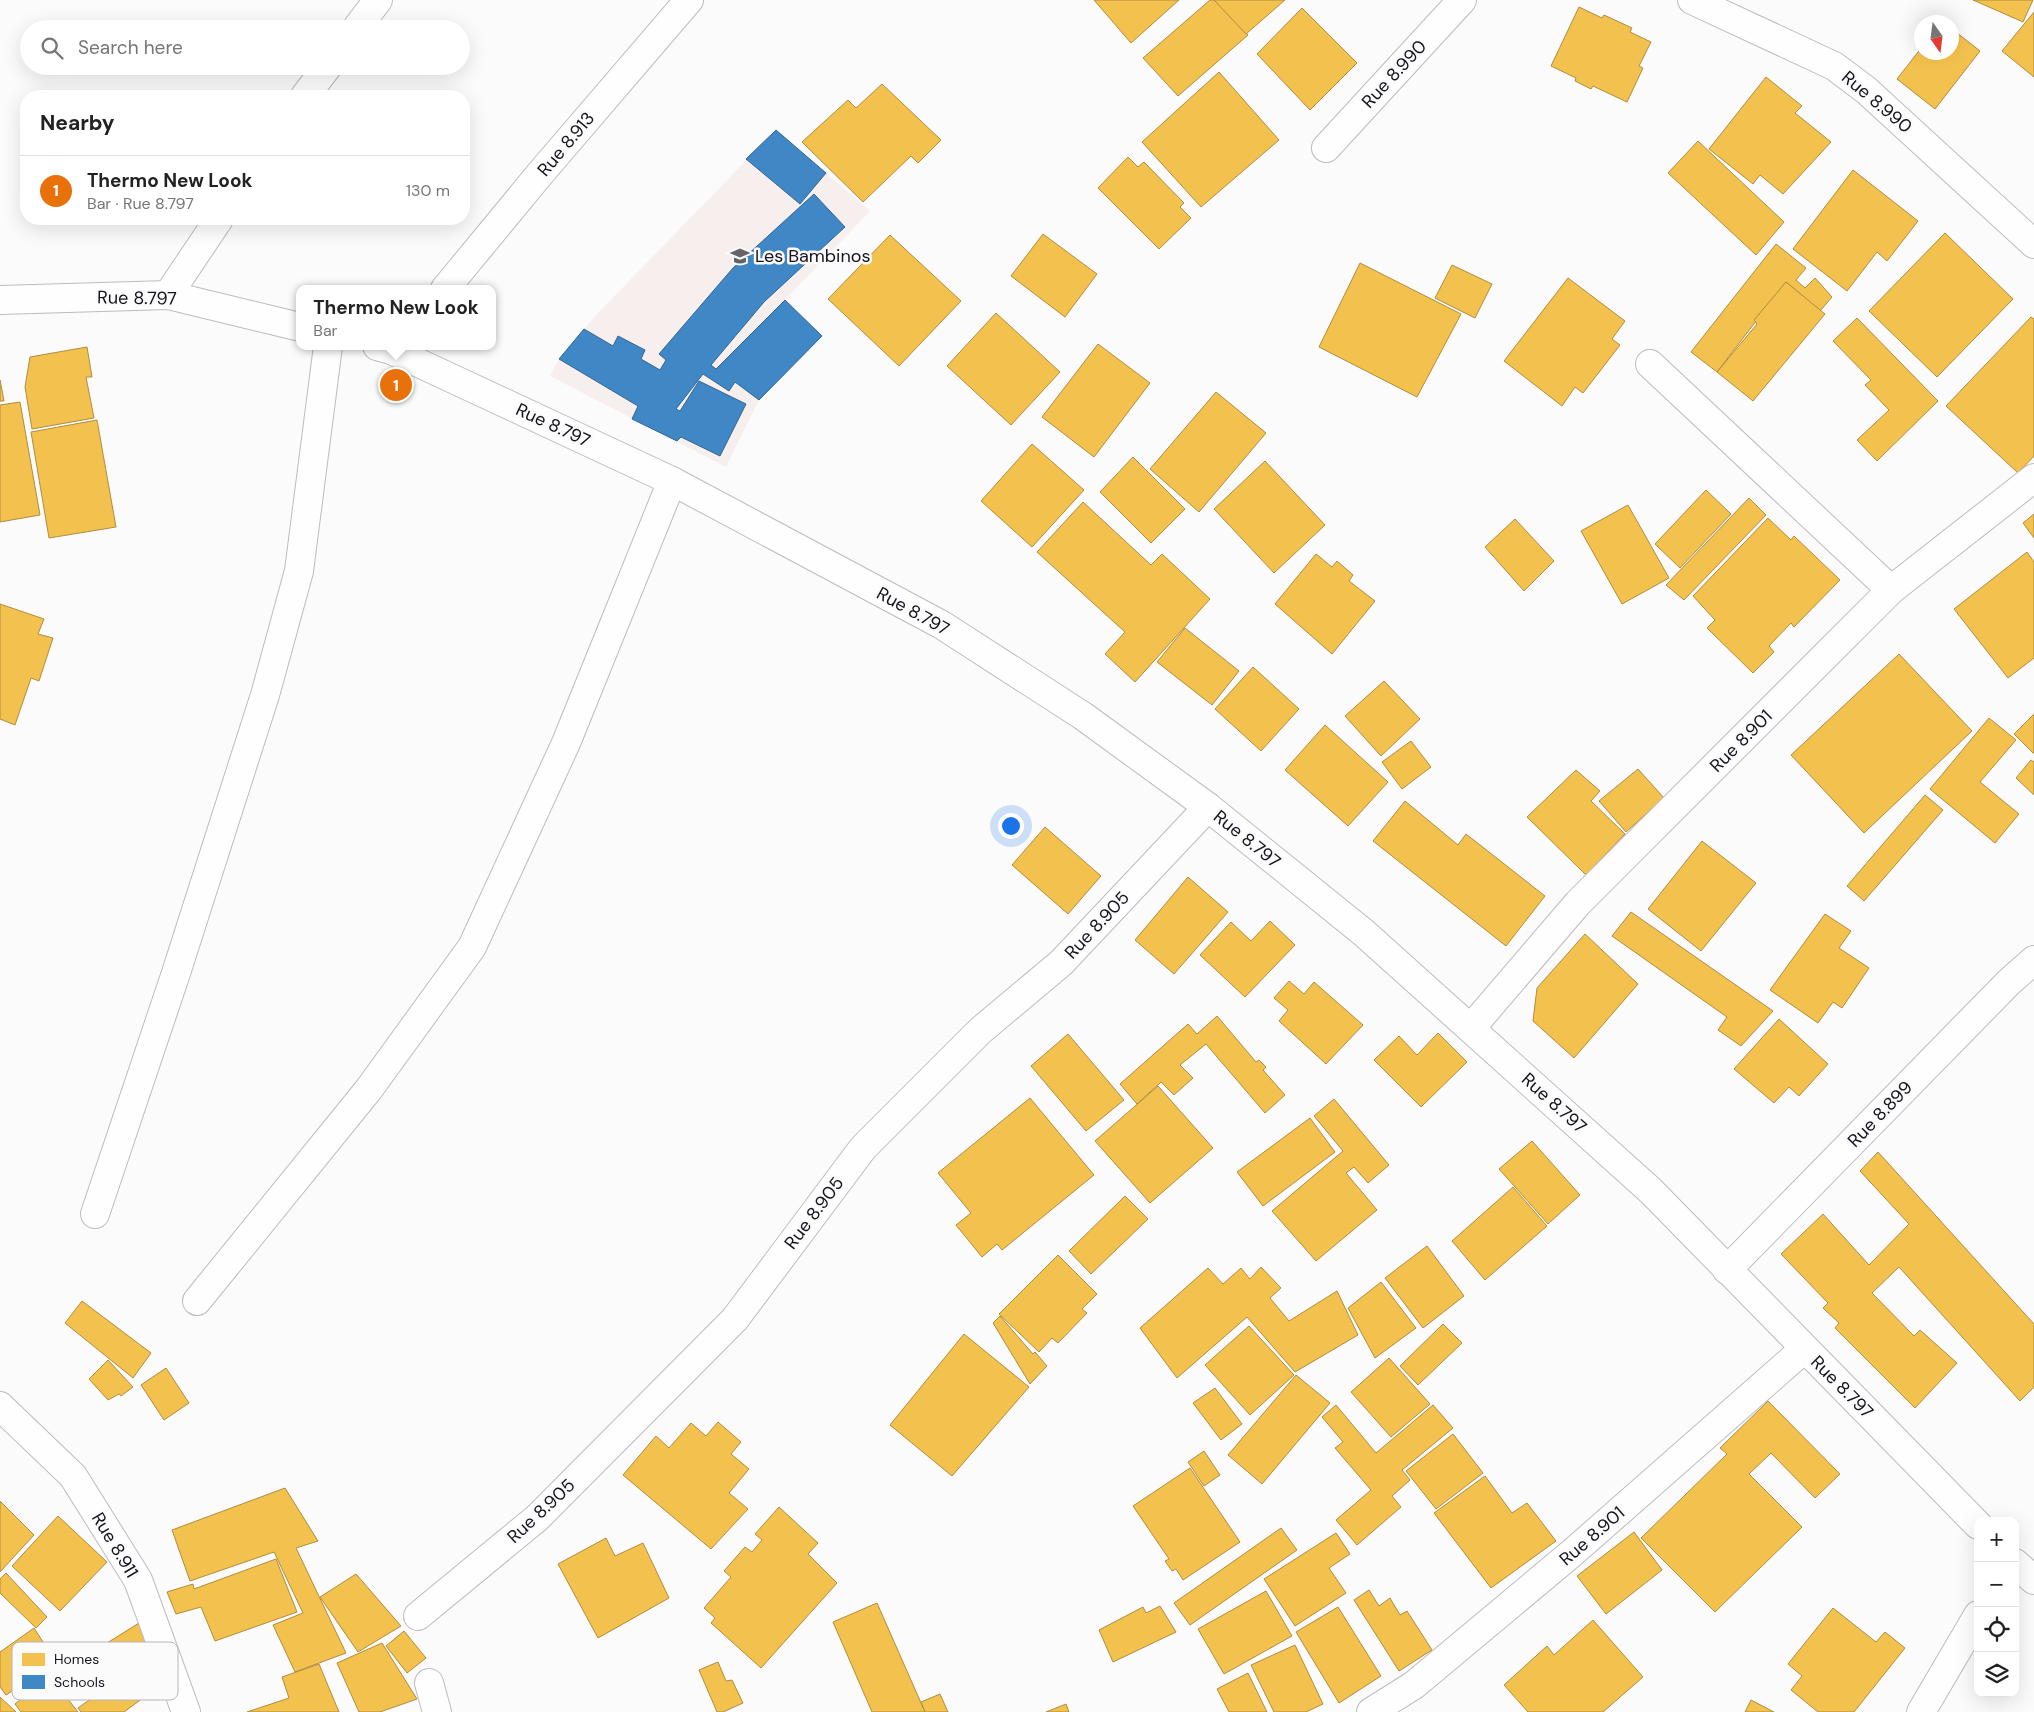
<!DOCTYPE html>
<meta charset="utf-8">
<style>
:root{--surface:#fff;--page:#f6f6f6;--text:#222;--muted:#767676;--line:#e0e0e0;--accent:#d93025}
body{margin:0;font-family:"DM Sans",sans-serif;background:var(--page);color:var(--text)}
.controls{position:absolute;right:15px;bottom:15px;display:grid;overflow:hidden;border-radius:10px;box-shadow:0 5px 20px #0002}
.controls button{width:45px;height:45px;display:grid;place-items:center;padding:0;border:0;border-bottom:1px solid var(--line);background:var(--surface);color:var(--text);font:25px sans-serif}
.compass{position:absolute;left:1914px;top:15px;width:45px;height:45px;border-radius:50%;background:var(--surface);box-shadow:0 5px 20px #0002;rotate:166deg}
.you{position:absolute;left:1010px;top:825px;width:18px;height:18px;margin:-12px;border:4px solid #fff;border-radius:50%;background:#1a73e8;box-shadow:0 0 0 8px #1a73e833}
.badge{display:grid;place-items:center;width:32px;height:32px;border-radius:50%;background:var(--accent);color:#fff;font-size:16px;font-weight:700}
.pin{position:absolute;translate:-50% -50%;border:2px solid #fff;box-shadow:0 1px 5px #0006}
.popup{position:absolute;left:296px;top:285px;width:200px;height:65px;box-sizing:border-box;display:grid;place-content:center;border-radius:10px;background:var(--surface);filter:drop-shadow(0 1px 4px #0005);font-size:16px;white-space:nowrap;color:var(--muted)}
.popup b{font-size:19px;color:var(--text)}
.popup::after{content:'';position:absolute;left:50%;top:100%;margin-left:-10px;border:10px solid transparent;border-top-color:var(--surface)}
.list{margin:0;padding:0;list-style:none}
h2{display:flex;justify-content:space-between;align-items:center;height:65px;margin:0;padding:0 20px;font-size:21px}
h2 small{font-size:16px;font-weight:400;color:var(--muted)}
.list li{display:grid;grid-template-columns:32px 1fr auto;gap:15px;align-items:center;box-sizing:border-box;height:70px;padding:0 20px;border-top:1px solid var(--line)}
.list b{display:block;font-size:19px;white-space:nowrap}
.list p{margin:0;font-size:16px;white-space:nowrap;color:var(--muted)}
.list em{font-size:16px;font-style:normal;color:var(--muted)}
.icon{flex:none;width:28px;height:28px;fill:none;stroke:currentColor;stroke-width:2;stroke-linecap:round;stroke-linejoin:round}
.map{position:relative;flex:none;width:2034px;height:1712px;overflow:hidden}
.search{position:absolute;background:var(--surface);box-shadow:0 5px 20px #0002;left:20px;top:20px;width:450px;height:55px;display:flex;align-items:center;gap:12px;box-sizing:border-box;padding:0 18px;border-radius:28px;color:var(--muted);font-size:19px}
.panel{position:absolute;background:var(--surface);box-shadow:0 5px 20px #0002;left:20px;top:90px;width:450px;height:135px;border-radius:20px}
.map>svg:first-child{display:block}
.education{fill:#f7eeee}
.homes{fill:#f2c14e;stroke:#b08c3f}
.schools{fill:#3f88c5;stroke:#326592}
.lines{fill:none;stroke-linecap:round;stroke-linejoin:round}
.minor-casing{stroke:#bcbbc0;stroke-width:30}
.minor{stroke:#fefefe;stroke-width:28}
.labels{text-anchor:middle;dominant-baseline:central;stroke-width:5;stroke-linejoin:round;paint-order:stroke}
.street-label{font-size:18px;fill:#15121c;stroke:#fbfbfb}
.poi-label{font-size:18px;fill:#15121c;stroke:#fbfbfb;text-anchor:start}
.key{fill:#fbfbfb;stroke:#b6b5b8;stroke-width:1}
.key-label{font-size:14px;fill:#15121c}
</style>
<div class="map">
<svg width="2034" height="1712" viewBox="0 0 2034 1712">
<rect width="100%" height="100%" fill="#fbfbfb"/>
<path class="education" d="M776 130 870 211 785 300 759 400 726 467 550 376 559 359 596 315Z"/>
<g class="homes">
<path d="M1094 0H1179L1131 43Z"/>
<path d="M1210 0H1216L1248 35 1178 96 1143 58Z"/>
<path d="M1214 0H1285L1246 34Z"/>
<path d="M1973 0H2033L2023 22Z"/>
<path d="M1579 7 1602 18 1604 15 1632 28 1630 32 1651 42 1639 66 1643 68 1627 102 1593 86 1591 89 1575 81 1576 78 1551 66Z"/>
<path d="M1302 8 1357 63 1310 110 1257 54Z"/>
<path d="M2034 12V77L2002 51Z"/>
<path d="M1952 29 1980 51 1935 109 1897 79 1922 47V52H1952Z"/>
<path d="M1219 72 1279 140 1201 207 1142 142Z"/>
<path d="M1766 77 1802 106 1795 113 1831 142 1783 194 1760 175 1753 184 1709 149Z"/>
<path d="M882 84 941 140 918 163 911 156 863 202 802 142 848 100 856 108Z"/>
<path d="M1698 141 1784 222 1756 255 1668 173Z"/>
<path d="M1128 157 1138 167 1144 162 1184 203 1180 207 1191 218 1159 249 1098 188Z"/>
<path d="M1853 170 1918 221 1887 261 1877 252 1847 291 1793 249Z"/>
<path d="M1945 233 2013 299 1937 377 1869 311Z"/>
<path d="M1043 234 1097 274 1065 317 1011 276Z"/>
<path d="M890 235 961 301 899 366 828 299Z"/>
<path d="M1776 244 1806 268 1796 280 1805 288 1815 278 1832 297 1820 311 1786 282 1717 372 1691 352Z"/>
<path d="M1360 263 1461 314 1417 397 1319 347Z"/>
<path d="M1452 265 1492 284 1475 318 1435 298Z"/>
<path d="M1568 278 1625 321 1612 339 1620 345 1583 393 1575 387 1562 406 1504 361Z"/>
<path d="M1786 282 1825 314 1753 401 1717 372 1757 324 1754 320Z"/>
<path d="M996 313 1060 372 1011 425 947 366Z"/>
<path d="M2031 317 2034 319V456L2018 473 1946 406Z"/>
<path d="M1857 318 1938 401 1877 461 1857 440 1889 410 1865 385 1871 380 1833 341Z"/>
<path d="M1098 344 1150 383 1094 457 1042 417Z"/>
<path d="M87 347 92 377H86L94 418 32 429 25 387 30 357Z"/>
<path d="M0 380 4 401H0Z"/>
<path d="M1216 392 1266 433 1199 512 1150 469Z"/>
<path d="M20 402 40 515 0 522V405Z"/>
<path d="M97 420 116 527 49 538 31 432Z"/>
<path d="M1032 444 1084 490 1032 547 981 501Z"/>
<path d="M1133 457 1185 509 1151 543 1100 492Z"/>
<path d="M1265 461 1325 525 1274 573 1214 509Z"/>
<path d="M1706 490 1731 514 1680 568 1655 544Z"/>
<path d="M1749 498 1766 515 1684 600 1666 585Z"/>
<path d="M1083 502 1151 565 1162 554 1210 599 1135 682 1105 654 1125 632 1037 552Z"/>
<path d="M1628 505 1669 578 1622 604 1581 531Z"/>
<path d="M2034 514V538L2023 523Z"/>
<path d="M1768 518 1791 540 1794 536 1840 580 1794 627 1791 623 1769 646 1774 652 1753 673 1707 628 1715 620 1693 596Z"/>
<path d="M1515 519 1554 561 1524 591 1485 547Z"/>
<path d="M2027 552 2034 562V658L2008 678 1954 609Z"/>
<path d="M1316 554 1332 567 1337 561 1353 575 1349 581 1375 601 1332 654 1275 604Z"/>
<path d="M0 604 44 619 38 634 53 638 39 681 31 678 15 725 0 719Z"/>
<path d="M1185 628 1239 671 1212 705 1157 662Z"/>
<path d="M1899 654 1972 731 1864 833 1791 755Z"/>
<path d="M1253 667 1299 709 1261 751 1215 709Z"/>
<path d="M1384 681 1420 719 1381 756 1345 716Z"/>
<path d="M2034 714V754L2014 734Z"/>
<path d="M1989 718 2016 740 1980 782 2019 814 1995 843 1930 789Z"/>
<path d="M1325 725 1388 782 1348 826 1285 770Z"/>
<path d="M1411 741 1431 767 1402 789 1382 762Z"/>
<path d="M2031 760 2034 762V795L2016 778Z"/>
<path d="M1638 769 1664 798 1626 832 1599 801Z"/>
<path d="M1576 770 1600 791 1591 801 1625 834 1586 875 1527 817Z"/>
<path d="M1925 795 1943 810 1864 901 1847 886Z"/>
<path d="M1405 801 1458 845 1466 834 1545 896 1506 946 1373 841Z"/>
<path d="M1045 827 1101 876 1068 914 1012 865Z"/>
<path d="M1702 841 1756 883 1701 951 1648 909Z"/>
<path d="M1188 877 1228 912 1174 974 1135 940Z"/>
<path d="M1631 912 1773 1011 1741 1046 1718 1030 1727 1017 1612 936Z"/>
<path d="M1825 914 1851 931 1839 948 1869 968 1842 1008 1833 1002 1818 1023 1770 990Z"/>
<path d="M1270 921 1295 945 1245 997 1200 955 1231 922 1251 941Z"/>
<path d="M1585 934 1638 984 1574 1058 1533 1021 1537 988Z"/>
<path d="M1289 981 1304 994 1314 982 1363 1025 1326 1064 1279 1021 1288 1010 1274 998Z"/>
<path d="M1217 1016 1256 1062 1259 1060 1266 1067 1263 1070 1285 1095 1265 1113 1206 1044 1180 1065 1193 1078 1174 1095 1161 1082 1137 1104 1120 1084 1188 1024 1197 1034Z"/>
<path d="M1779 1019 1828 1064 1799 1096 1789 1087 1774 1103 1734 1069Z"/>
<path d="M1438 1033 1467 1062 1421 1107 1374 1060 1399 1036 1417 1055Z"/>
<path d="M1068 1034 1124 1100 1086 1131 1031 1066Z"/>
<path d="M1158 1086 1213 1148 1150 1203 1095 1141Z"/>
<path d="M1030 1098 1094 1175 1002 1250 997 1244 982 1257 956 1225 971 1213 938 1173Z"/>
<path d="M1334 1099 1389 1165 1368 1183 1354 1167 1346 1173 1377 1210 1316 1261 1272 1211 1343 1151 1314 1116Z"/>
<path d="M1310 1118 1335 1152 1263 1206 1237 1172Z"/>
<path d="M1532 1141 1580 1195 1548 1224 1499 1169Z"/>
<path d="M1878 1152 2034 1324V1387L2020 1401 1899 1267 1872 1293 1914 1336 1920 1330 1957 1363 1915 1408 1835 1328 1839 1323 1823 1308 1828 1303 1781 1254 1823 1214 1869 1265 1909 1224 1860 1171Z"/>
<path d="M1513 1187 1547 1226 1485 1280 1452 1241Z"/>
<path d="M1125 1196 1148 1219 1091 1274 1069 1251Z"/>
<path d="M1427 1246 1464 1296 1423 1328 1385 1278Z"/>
<path d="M1058 1255 1097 1294 1082 1309 1087 1313 1058 1343 1052 1338 1039 1352 999 1314Z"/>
<path d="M1261 1267 1281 1288 1270 1298 1289 1321 1337 1291 1358 1335 1295 1372 1247 1317 1177 1378 1140 1328 1208 1268 1223 1284 1241 1268 1250 1279Z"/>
<path d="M1381 1282 1416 1328 1375 1358 1348 1308Z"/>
<path d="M82 1301 151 1353 133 1378 65 1323Z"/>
<path d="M1000 1316 1033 1354 1035 1352 1047 1366 1030 1384 993 1323Z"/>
<path d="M1443 1324 1462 1343 1418 1385 1400 1366Z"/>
<path d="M1249 1326 1294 1375 1250 1415 1205 1365Z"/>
<path d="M964 1334 1029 1387 952 1476 890 1425Z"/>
<path d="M1389 1358 1430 1404 1391 1437 1351 1392Z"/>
<path d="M108 1360 133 1387 121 1396 119 1394 108 1400 89 1379Z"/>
<path d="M166 1368 189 1403 164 1420 141 1385Z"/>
<path d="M1296 1375 1330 1403 1262 1484 1228 1455Z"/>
<path d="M1215 1388 1242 1424 1221 1440 1193 1403Z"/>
<path d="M1768 1401 1840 1474 1815 1498 1771 1453 1749 1474 1802 1527 1715 1612 1641 1538 1727 1454 1720 1448Z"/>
<path d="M1336 1405 1376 1453 1433 1405 1453 1428 1402 1470 1410 1480 1392 1496 1401 1507 1357 1545 1336 1520 1371 1490 1335 1448 1343 1442 1322 1417Z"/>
<path d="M718 1422 741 1442 731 1454 749 1469 729 1493 748 1509 711 1549 623 1475 656 1436 669 1448 691 1423 706 1436Z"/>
<path d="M1453 1434 1483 1473 1436 1509 1406 1471Z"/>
<path d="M1204 1451 1220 1475 1204 1486 1188 1462Z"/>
<path d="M1190 1468 1240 1542 1183 1580 1176 1569 1172 1571 1165 1561 1169 1559 1133 1506Z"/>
<path d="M1485 1476 1512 1513 1527 1503 1556 1541 1491 1588 1434 1513Z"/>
<path d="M285 1488 318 1541 296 1548 346 1653 295 1672 273 1625 303 1613 274 1552 190 1581 172 1530Z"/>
<path d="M0 1501 34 1535 0 1572Z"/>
<path d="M779 1507 818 1543 808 1554 837 1583 761 1668 711 1623 715 1618 704 1608 731 1577 724 1571 745 1547 752 1552 762 1540 755 1534Z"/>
<path d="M58 1516 107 1562 60 1611 12 1566Z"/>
<path d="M1281 1528 1297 1550 1190 1625 1174 1603Z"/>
<path d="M1634 1532 1662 1570 1606 1614 1577 1576Z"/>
<path d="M1336 1533 1350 1554 1329 1568 1346 1593 1295 1626 1264 1579Z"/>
<path d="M606 1538 615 1556 643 1543 669 1598 598 1638 558 1564Z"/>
<path d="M276 1559 297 1612 215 1641 201 1607 176 1614 167 1592 193 1584 194 1589Z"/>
<path d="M6 1573 47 1617 36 1628 0 1593V1579Z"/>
<path d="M356 1574 401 1626 358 1652 320 1597Z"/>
<path d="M1369 1590 1379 1606 1390 1598 1400 1615 1407 1611 1432 1650 1399 1671 1354 1600Z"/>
<path d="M1266 1591 1292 1636 1224 1674 1198 1629Z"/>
<path d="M877 1603 925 1712H872L833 1622Z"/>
<path d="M1160 1606 1176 1632 1113 1662 1099 1630 1143 1607 1146 1613Z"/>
<path d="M1338 1607 1381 1676 1339 1703 1296 1632Z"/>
<path d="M1833 1608 1876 1642 1885 1632 1905 1648 1854 1712H1818L1791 1690 1802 1676 1788 1664Z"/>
<path d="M1593 1620 1643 1677 1603 1712H1528L1504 1685 1547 1646 1554 1655Z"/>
<path d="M139 1623 151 1642 76 1691 64 1670Z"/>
<path d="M34 1628 56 1662 6 1695 0 1687V1652Z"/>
<path d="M404 1631 426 1658 407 1673 386 1646Z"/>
<path d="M382 1643 417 1699 380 1712H359L337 1663Z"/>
<path d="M1295 1645 1323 1704 1306 1712H1274L1251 1665Z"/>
<path d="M157 1651 169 1679 124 1712H81L78 1708Z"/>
<path d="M718 1662 726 1681 732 1680 743 1703 723 1712H717L699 1670Z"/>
<path d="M319 1664 339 1712H247L289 1698 282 1677Z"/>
<path d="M1248 1673 1267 1712H1229L1217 1689Z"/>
<path d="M50 1676 78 1712H21L15 1704Z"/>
<path d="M940 1694 948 1712H925L921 1702Z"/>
<path d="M0 1697 16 1712H0Z"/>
<path d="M1751 1700 1774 1712H1745Z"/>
<path d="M1066 1704 1069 1712H1046Z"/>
</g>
<g class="schools">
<path d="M776 130 826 173 800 204 746 159Z"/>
<path d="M814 194 845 227 764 302 711 365 716 369 785 300 822 336 759 400 735 382 729 391 703 374 676 409 680 411 699 381 746 404 720 456 681 437 677 441 632 419 638 406 559 359 584 329 613 346 618 336 645 350 641 359 660 370 666 360 659 354 733 268Z"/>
</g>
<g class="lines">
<g class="minor-casing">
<g id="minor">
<path d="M1692 0 1834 66 1866 90 2034 244"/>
<path d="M356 29 378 0"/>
<path d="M305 96 328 66"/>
<path d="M1326 148 1462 0"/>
<path d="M445 289 539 175 689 0"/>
<path d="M168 295 219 219"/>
<path d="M0 300 168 295 300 327"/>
<path d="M377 346 391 350 672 481 942 625 1083 716 1208 807 1364 933 1651 1191 1978 1525"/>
<path d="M1650 364 1891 590"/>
<path d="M1471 1028 1578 903 1891 590 2034 478"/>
<path d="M95 1214 176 973 265 695 299 571 328 346"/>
<path d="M1727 1270 2009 982 2034 960"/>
<path d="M197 1301 369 1089 472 947 566 743 672 481"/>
<path d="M0 1406 73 1476 138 1580 186 1712"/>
<path d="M2015 1563 2034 1580"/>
<path d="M418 1616 537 1518 735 1319 863 1148 981 1030 1061 963 1208 807"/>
<path d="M429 1683 437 1712"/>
<path d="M1371 1712 1414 1685 1572 1553 1804 1349"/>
<path d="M1921 1712 1978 1615"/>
</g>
</g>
<use href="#minor" class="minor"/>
</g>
<defs>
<g id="school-bare" transform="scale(1.5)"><path d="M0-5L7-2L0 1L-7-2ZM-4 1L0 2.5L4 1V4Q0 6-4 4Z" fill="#66646a" stroke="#fbfbfb" stroke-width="2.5" paint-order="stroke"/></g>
</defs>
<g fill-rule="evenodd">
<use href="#school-bare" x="740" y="256"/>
</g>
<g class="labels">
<g class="street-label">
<text transform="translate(1394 74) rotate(-47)">Rue 8.990</text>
<text transform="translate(1877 102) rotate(40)">Rue 8.990</text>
<text transform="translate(566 144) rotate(-50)">Rue 8.913</text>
<text transform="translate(137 298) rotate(1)">Rue 8.797</text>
<text transform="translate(553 425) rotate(25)">Rue 8.797</text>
<text transform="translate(913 611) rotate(29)">Rue 8.797</text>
<text transform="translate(1741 741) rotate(-45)">Rue 8.901</text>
<text transform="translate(1247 839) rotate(39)">Rue 8.797</text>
<text transform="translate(1097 925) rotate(-47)">Rue 8.905</text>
<text transform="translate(1554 1103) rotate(42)">Rue 8.797</text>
<text transform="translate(1880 1114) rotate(-46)">Rue 8.899</text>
<text transform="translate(814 1213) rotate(-53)">Rue 8.905</text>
<text transform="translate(1842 1387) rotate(45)">Rue 8.797</text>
<text transform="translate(541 1511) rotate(-43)">Rue 8.905</text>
<text transform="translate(1592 1536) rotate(-41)">Rue 8.901</text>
<text transform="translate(115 1545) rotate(59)">Rue 8.911</text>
</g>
<g class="poi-label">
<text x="755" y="256">Les Bambinos</text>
</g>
</g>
<rect x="12" y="1642" width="166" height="58" rx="8" class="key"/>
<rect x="22" y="1653" width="23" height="13" fill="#f2c14e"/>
<rect x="22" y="1675" width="23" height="14" fill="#3f88c5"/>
<g class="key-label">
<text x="54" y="1664">Homes</text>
<text x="54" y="1687">Schools</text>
</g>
</svg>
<div class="controls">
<button>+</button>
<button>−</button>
<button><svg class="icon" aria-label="locate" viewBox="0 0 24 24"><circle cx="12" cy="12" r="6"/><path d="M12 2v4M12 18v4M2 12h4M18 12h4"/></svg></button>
<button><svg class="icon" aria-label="layers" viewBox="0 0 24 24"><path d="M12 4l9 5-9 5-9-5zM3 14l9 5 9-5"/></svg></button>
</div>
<svg class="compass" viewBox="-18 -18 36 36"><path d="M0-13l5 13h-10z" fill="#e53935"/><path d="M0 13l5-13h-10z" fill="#767676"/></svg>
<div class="you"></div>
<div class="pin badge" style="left:396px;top:385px;background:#e8710a">1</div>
<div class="popup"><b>Thermo New Look</b>Bar</div>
<div class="search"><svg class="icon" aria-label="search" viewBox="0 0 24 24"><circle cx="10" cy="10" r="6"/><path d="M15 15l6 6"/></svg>Search here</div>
<section class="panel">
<h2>Nearby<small></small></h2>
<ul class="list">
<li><span class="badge" style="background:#e8710a">1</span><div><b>Thermo New Look</b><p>Bar · Rue 8.797</p></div><em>130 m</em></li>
</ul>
</section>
</div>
